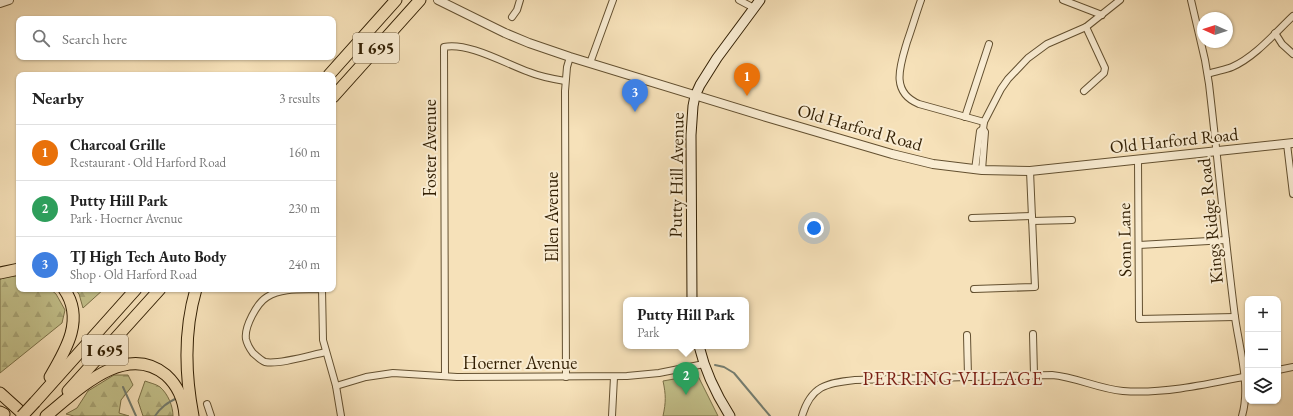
<!DOCTYPE html>
<meta charset="utf-8">
<style>
:root{--surface:#fff;--page:#f6f6f6;--text:#222;--muted:#767676;--line:#e0e0e0;--accent:#8f2418}
body{margin:0;font-family:"EB Garamond",serif;background:var(--page);color:var(--text)}
.controls{position:absolute;right:12px;bottom:12px;display:grid;overflow:hidden;border-radius:8px;box-shadow:0 1px 3px #0004}
.controls button{width:36px;height:36px;display:grid;place-items:center;padding:0;border:0;border-bottom:1px solid var(--line);background:var(--surface);color:var(--text);font:20px sans-serif}
.compass{position:absolute;left:1197px;top:12px;width:36px;height:36px;border-radius:50%;background:var(--surface);box-shadow:0 1px 3px #0004;rotate:273deg}
.you{position:absolute;left:814px;top:228px;width:14px;height:14px;margin:-10px;border:3px solid #fff;border-radius:50%;background:#1a73e8;box-shadow:0 0 0 6px #1a73e833}
.badge{display:grid;place-items:center;width:26px;height:26px;border-radius:50%;background:var(--accent);color:#fff;font-size:13px;font-weight:700}
.pin{position:absolute;translate:-50% -33px;filter:drop-shadow(0 1px 2px #0008)}
.pin::after{content:'';position:absolute;top:21px;width:14px;height:12px;background:inherit;clip-path:polygon(0 0,100% 0,50% 100%)}
.popup{position:absolute;left:623px;top:297px;width:126px;height:52px;box-sizing:border-box;display:grid;place-content:center;border-radius:8px;background:var(--surface);filter:drop-shadow(0 1px 3px #0005);font-size:13px;white-space:nowrap;color:var(--muted)}
.popup b{font-size:15px;color:var(--text)}
.popup::after{content:'';position:absolute;left:50%;top:100%;margin-left:-8px;border:8px solid transparent;border-top-color:var(--surface)}
.list{margin:0;padding:0;list-style:none}
h2{display:flex;justify-content:space-between;align-items:center;height:52px;margin:0;padding:0 16px;font-size:17px}
h2 small{font-size:13px;font-weight:400;color:var(--muted)}
.list li{display:grid;grid-template-columns:26px 1fr auto;gap:12px;align-items:center;box-sizing:border-box;height:56px;padding:0 16px;border-top:1px solid var(--line)}
.list b{display:block;font-size:15px;white-space:nowrap}
.list p{margin:0;font-size:13px;white-space:nowrap;color:var(--muted)}
.list em{font-size:13px;font-style:normal;color:var(--muted)}
.icon{flex:none;width:22px;height:22px;fill:none;stroke:currentColor;stroke-width:2;stroke-linecap:round;stroke-linejoin:round}
.map{position:relative;flex:none;width:1293px;height:416px;overflow:hidden}
.search{position:absolute;background:var(--surface);box-shadow:0 1px 3px #0004;left:16px;top:16px;width:320px;height:44px;display:flex;align-items:center;gap:10px;box-sizing:border-box;padding:0 14px;border-radius:8px;color:var(--muted);font-size:15px}
.panel{position:absolute;background:var(--surface);box-shadow:0 1px 3px #0004;left:16px;top:72px;width:320px;height:220px;border-radius:8px}
.map>svg:first-child{display:block}
.green{fill:#c3c18b;stroke:#7a7047}
.forest{fill:url(#forest-firs);stroke:#7a7047}
.lines{fill:none;stroke-linecap:round;stroke-linejoin:round}
.stream{stroke:#747d70;stroke-width:2}
.minor-casing{stroke:#635030;stroke-width:8}
.tertiary-casing{stroke:#635030;stroke-width:10}
.secondary-casing{stroke:#321f03;stroke-width:11}
.motorway-casing{stroke:#321f03;stroke-width:13}
.minor{stroke:#f9ecd2;stroke-width:6}
.tertiary{stroke:#f9ecd2;stroke-width:8}
.secondary{stroke:#f9ecd2;stroke-width:9}
.motorway{stroke:#f6e1b9;stroke-width:11}
.motorway-bridge-casing{stroke:#321f03;stroke-width:13;stroke-linecap:butt}
.motorway-bridge{stroke:#f6e1b9;stroke-width:11}
.labels{text-anchor:middle;dominant-baseline:central;stroke-width:4;stroke-linejoin:round;paint-order:stroke}
.shield{fill:#f9ecd2;stroke:#6e5c41;stroke-width:1}
.shield-label{font-size:17px;font-weight:bold;fill:#321f03}
.street-label{font-size:18px;fill:#321f03;stroke:#f9ecd2}
.neighbourhood-label{font-size:19px;letter-spacing:1px;fill:#7a1f14;stroke:#f9ecd2}
</style>
<div class="map">
<svg width="1293" height="416" viewBox="0 0 1293 416">
<defs>
<pattern id="forest-firs" width="22" height="20" patternUnits="userSpaceOnUse"><rect width="22" height="20" fill="#c3c18b"/><path d="M5 1l3.5 6h-7zM16 11l3.5 6h-7z" fill="#a8a576"/></pattern>
</defs>
<rect width="100%" height="100%" fill="#f6e1b9"/>
<filter id="stains"><feTurbulence type="fractalNoise" baseFrequency=".005" numOctaves="4"/><feColorMatrix values="0 0 0 0 .2 0 0 0 0 .09 0 0 0 0 .02 0 0 0 .5 -.17"/></filter>
<radialGradient id="worn" r=".72"><stop offset=".6" stop-color="#630" stop-opacity="0"/><stop offset="1" stop-color="#630" stop-opacity=".3"/></radialGradient>
<path class="green" d="M696 375 698 376 718 416H663C666 402 666 395 663 381Z"/>
<g class="forest">
<path d="M19 273V289H50L56 294 65 310 62 323 0 373V278Z"/>
<path d="M75 289H104L83 308 79 294Z"/>
<path d="M114 375H128L133 385 121 400 119 413 129 416H74L66 414 77 408 88 391Z"/>
<path d="M145 381C150 383 156 384 160 387 168 394 173 406 173 416H143L138 401Z"/>
</g>
<g class="lines">
<g class="stream">
<path d="M715 365 724 367 734 373 770 416"/>
<path d="M123 387 136 416"/>
<path d="M155 416C161 407 167 403 177 398"/>
</g>
<g class="minor-casing">
<g id="minor">
<path d="M739 0 754 8"/>
<path d="M921 0C916 14 912 28 907 42 900 66 890 92 919 104L984 122"/>
<path d="M1063 0 1102 15"/>
<path d="M1191 0 1205 60 1209 84C1218 161 1225 239 1235 317 1239 347 1251 386 1242 416"/>
<path d="M512 17 517 10 520 0"/>
<path d="M1275 33 1282 44 1293 54"/>
<path d="M590 63 613 0"/>
<path d="M1208 74C1216 71 1225 70 1232 67 1255 57 1275 33 1293 16"/>
<path d="M1084 91 1104 73 1105 68 1086 27"/>
<path d="M965 117 989 44"/>
<path d="M1287 144 1293 194"/>
<path d="M1138 160 1139 319 1235 317"/>
<path d="M975 170 980 131 983 129"/>
<path d="M982 170 985 132 983 129 984 122 1001 89 1008 79 1028 58 1047 44 1086 27 1120 0"/>
<path d="M972 218 1032 216"/>
<path d="M1032 221 1072 220"/>
<path d="M1139 245 1226 240"/>
<path d="M322 289C304 290 283 287 267 297 257 303 244 327 246 339 247 344 250 349 253 353 257 356 260 360 265 362 279 365 311 355 326 352"/>
<path d="M322 289 323 340 336 386 341 416"/>
<path d="M974 289 1035 287 1030 171"/>
<path d="M1033 334 1034 375"/>
<path d="M967 335 968 376"/>
<path d="M1278 370 1293 367"/>
<path d="M445 376 444 47C469 42 506 64 529 72 541 77 553 79 565 81"/>
<path d="M566 377 565 91 567 67 570 57"/>
<path d="M336 386 366 377 393 373 457 377 627 376 659 373 704 364"/>
<path d="M207 404 211 416"/>
<path d="M612 416 614 377"/>
<path d="M802 416C811 386 826 383 855 380L1052 375C1076 377 1099 389 1123 391 1164 394 1208 384 1248 376"/>
</g>
</g>
<g class="tertiary-casing">
<g id="tertiary">
<path d="M438 0 505 33 529 43 570 57 766 117 892 154 933 164 982 170 1030 171 1293 143"/>
<path d="M0 3 9 0"/>
</g>
</g>
<g class="secondary-casing">
<g id="secondary">
<path d="M692 300 691 135 693 106 695 96 700 85 717 58 760 0"/>
<path d="M699 346C705 371 716 394 730 416"/>
</g>
</g>
<g class="motorway-casing">
<g id="motorway">
<path d="M329 75 396 0"/>
<path d="M333 97 420 0"/>
<path d="M0 273 19 269"/>
<path d="M50 377C66 350 85 319 64 289"/>
<path d="M68 391 160 289"/>
<path d="M0 393 21 412"/>
<path d="M35 402 136 289"/>
<path d="M0 412 4 414"/>
<path d="M46 416C77 391 125 341 166 375 178 386 184 400 185 416"/>
<path d="M193 416C185 374 184 330 196 289"/>
</g>
</g>
<use href="#minor" class="minor"/>
<use href="#tertiary" class="tertiary"/>
<use href="#secondary" class="secondary"/>
<use href="#motorway" class="motorway"/>
<g class="motorway-bridge-casing">
<path id="motorway-bridge" d="M22 416 35 402"/>
</g>
<use href="#motorway-bridge" class="motorway-bridge"/>
</g>
<g class="labels">
<g class="shield">
<rect x="353" y="33" width="46" height="30" rx="3"/>
<rect x="82" y="335" width="46" height="30" rx="3"/>
</g>
<g class="shield-label">
<text x="376" y="48">I 695</text>
<text x="105" y="350">I 695</text>
</g>
<g class="street-label">
<text transform="translate(860 127) rotate(16)">Old Harford Road</text>
<text transform="translate(1174 140) rotate(-6)">Old Harford Road</text>
<text transform="translate(429 148) rotate(-90)">Foster Avenue</text>
<text transform="translate(676 175) rotate(-89)">Putty Hill Avenue</text>
<text transform="translate(551 217) rotate(-90)">Ellen Avenue</text>
<text transform="translate(1210 221) rotate(-96)">Kings Ridge Road</text>
<text transform="translate(1124 240) rotate(-91)">Sonn Lane</text>
<text x="520" y="362">Hoerner Avenue</text>
</g>
<g class="neighbourhood-label">
<text x="953" y="378">PERRING VILLAGE</text>
</g>
</g>
<rect width="100%" height="100%" filter="url(#stains)"/>
<rect width="100%" height="100%" fill="url(#worn)"/>
</svg>
<div class="controls">
<button>+</button>
<button>−</button>
<button><svg class="icon" aria-label="layers" viewBox="0 0 24 24"><path d="M12 4l9 5-9 5-9-5zM3 14l9 5 9-5"/></svg></button>
</div>
<svg class="compass" viewBox="-18 -18 36 36"><path d="M0-13l5 13h-10z" fill="#e53935"/><path d="M0 13l5-13h-10z" fill="#767676"/></svg>
<div class="you"></div>
<div class="pin badge" style="left:747px;top:96px;background:#e8710a">1</div>
<div class="pin badge" style="left:686px;top:395px;background:#2e9e5b">2</div>
<div class="popup"><b>Putty Hill Park</b>Park</div>
<div class="pin badge" style="left:635px;top:112px;background:#3f7fe0">3</div>
<div class="search"><svg class="icon" aria-label="search" viewBox="0 0 24 24"><circle cx="10" cy="10" r="6"/><path d="M15 15l6 6"/></svg>Search here</div>
<section class="panel">
<h2>Nearby<small>3 results</small></h2>
<ul class="list">
<li><span class="badge" style="background:#e8710a">1</span><div><b>Charcoal Grille</b><p>Restaurant · Old Harford Road</p></div><em>160 m</em></li>
<li><span class="badge" style="background:#2e9e5b">2</span><div><b>Putty Hill Park</b><p>Park · Hoerner Avenue</p></div><em>230 m</em></li>
<li><span class="badge" style="background:#3f7fe0">3</span><div><b>TJ High Tech Auto Body</b><p>Shop · Old Harford Road</p></div><em>240 m</em></li>
</ul>
</section>
</div>
